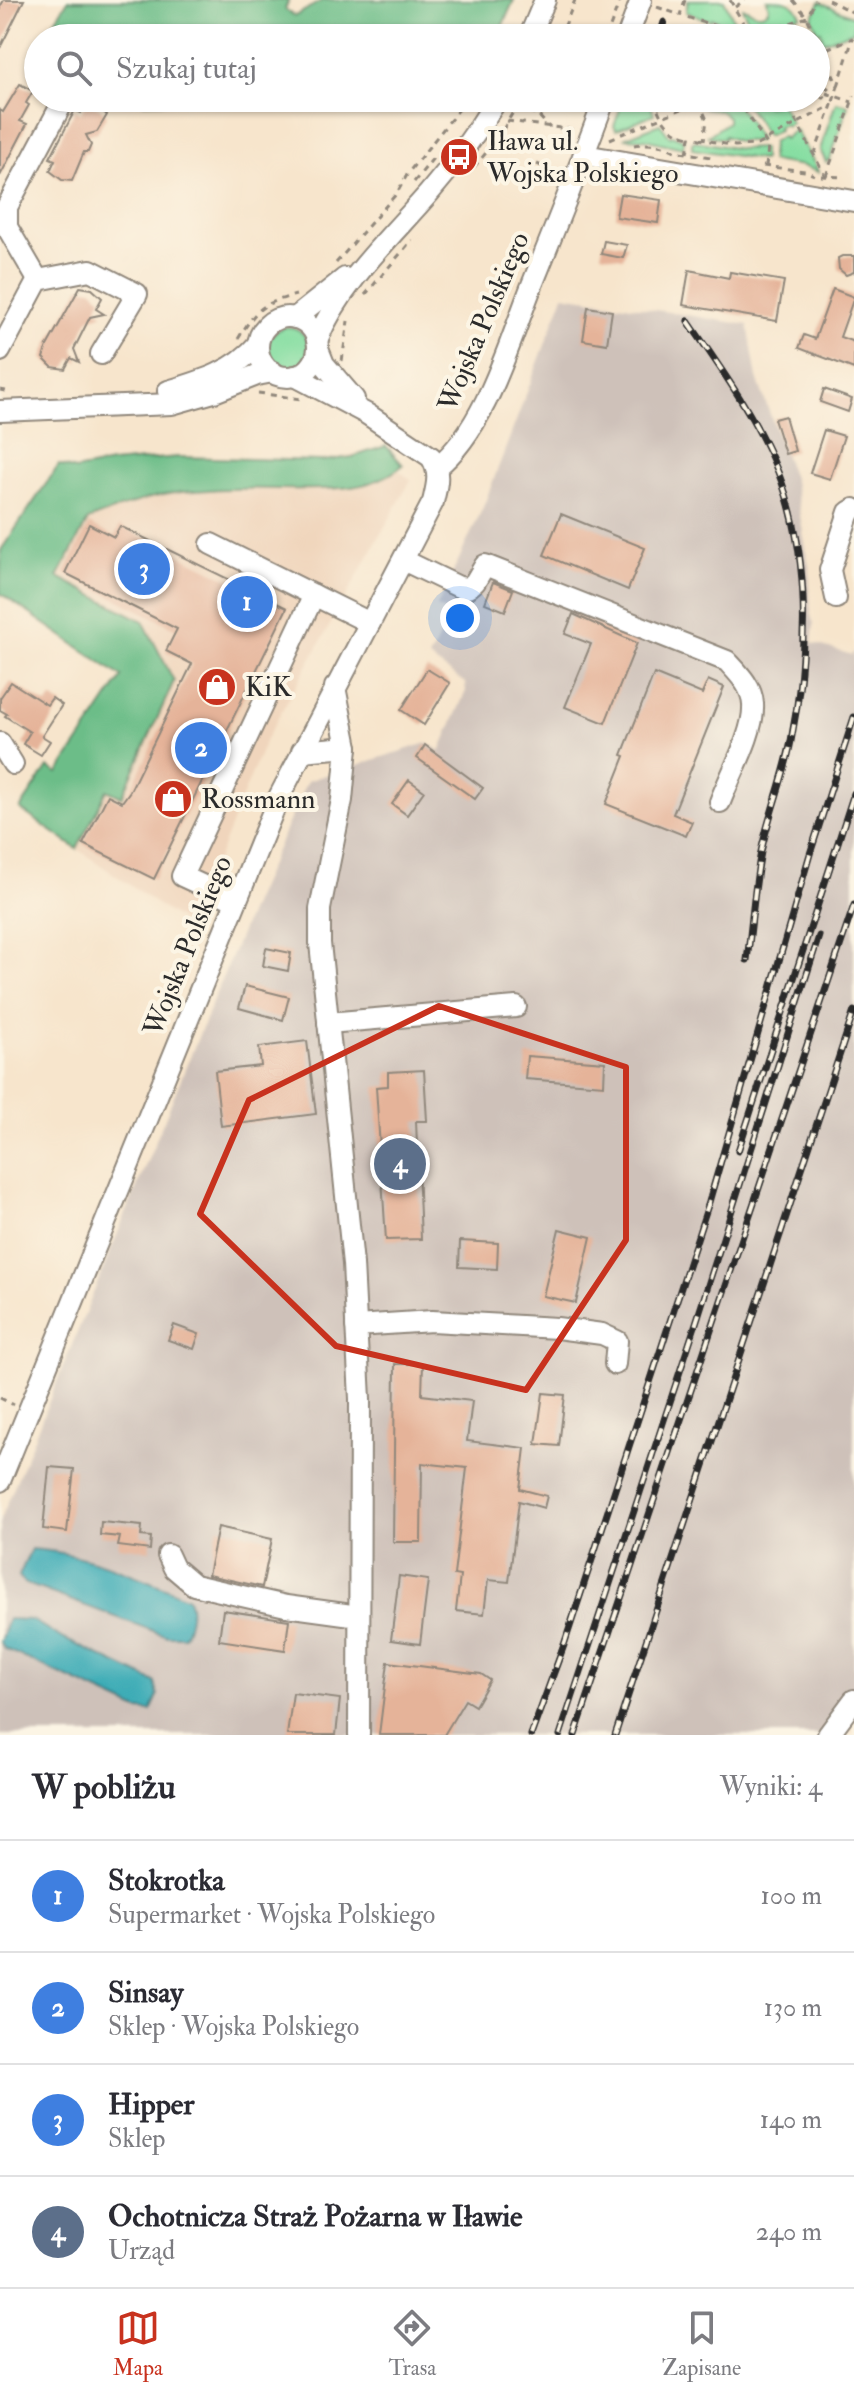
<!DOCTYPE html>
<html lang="pl">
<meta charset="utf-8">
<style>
:root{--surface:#fff;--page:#f2f2f3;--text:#2b2b33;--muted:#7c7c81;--line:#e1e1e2;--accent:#c8321e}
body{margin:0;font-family:"IM FELL Double Pica",serif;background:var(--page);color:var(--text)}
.you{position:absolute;left:460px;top:618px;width:28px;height:28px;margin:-20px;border:6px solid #fff;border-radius:50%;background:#1a73e8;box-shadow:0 0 0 12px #1a73e833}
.badge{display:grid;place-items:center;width:52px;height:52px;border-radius:50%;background:var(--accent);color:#fff;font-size:26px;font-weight:700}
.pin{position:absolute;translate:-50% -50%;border:4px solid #fff;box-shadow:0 2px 8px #0006}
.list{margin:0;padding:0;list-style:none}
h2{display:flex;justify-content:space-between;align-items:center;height:104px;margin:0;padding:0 32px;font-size:34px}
h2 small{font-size:26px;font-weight:400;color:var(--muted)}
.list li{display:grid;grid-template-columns:52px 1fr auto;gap:24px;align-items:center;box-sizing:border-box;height:112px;padding:0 32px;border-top:2px solid var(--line)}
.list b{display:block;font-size:30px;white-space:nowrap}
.list p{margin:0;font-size:26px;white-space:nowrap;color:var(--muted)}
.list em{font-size:26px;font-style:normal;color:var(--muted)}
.icon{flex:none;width:44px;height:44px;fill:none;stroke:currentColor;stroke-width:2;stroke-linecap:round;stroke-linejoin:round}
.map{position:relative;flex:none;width:854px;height:1735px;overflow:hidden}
.search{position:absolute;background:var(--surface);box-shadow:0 2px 6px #0004;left:24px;right:24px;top:24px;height:88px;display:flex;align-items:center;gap:20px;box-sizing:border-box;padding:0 28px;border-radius:44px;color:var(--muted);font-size:30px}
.sheet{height:552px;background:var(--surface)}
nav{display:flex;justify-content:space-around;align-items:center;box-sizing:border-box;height:112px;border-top:2px solid var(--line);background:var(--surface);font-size:22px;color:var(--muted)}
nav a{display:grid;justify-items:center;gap:4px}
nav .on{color:var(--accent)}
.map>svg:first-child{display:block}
.built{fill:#f0d5bc}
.industrial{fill:#cec1b9}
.green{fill:#86dea2;stroke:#588466;stroke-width:2}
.forest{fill:#6cbd88;stroke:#4c745a;stroke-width:2}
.water{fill:#3aabb6;stroke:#326b70;stroke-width:2}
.building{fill:#e5b399}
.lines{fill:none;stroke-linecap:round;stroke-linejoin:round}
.minor-casing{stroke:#91887c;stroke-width:24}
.path{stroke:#91887c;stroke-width:3;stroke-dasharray:6 6;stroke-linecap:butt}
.minor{stroke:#fff;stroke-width:20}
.rail-casing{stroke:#2b2b2b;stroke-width:7}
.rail{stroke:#fcf5e5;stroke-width:4;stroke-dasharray:12;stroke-linecap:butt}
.marked{fill:none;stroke:#c8321e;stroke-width:6;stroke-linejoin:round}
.labels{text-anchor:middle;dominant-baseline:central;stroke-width:8;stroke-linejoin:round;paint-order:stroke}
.poi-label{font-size:28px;fill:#2b2b2b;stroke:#fcf5e5;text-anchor:start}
.street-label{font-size:28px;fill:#2b2b2b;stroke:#fcf5e5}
</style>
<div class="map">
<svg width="854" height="1735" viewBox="0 0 854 1735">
<rect width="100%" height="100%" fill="#fcf5e5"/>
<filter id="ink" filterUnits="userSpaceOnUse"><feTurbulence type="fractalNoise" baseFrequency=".0125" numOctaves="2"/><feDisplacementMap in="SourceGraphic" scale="16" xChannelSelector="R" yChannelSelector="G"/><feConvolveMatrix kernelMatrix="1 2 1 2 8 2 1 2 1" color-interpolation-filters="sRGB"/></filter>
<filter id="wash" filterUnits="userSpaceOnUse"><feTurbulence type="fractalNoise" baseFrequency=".006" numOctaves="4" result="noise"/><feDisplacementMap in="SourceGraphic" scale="32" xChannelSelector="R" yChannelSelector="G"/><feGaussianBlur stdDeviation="1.8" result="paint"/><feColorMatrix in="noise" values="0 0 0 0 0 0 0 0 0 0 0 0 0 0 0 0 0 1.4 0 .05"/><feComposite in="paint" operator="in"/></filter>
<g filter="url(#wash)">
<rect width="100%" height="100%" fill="#f7e5cc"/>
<path class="built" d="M373 450 411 480 264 743 190 927 20 809 48 767 58 773 122 677 0 593 1 550 59 465 75 470 111 463 178 457 323 461Z"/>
<path class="industrial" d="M564 295 748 325 757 378 794 481 809 567 811 616 814 624 812 643 852 655 854 651V1691L820 1735H0V1521L253 903 307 781 427 743 440 751 466 691 465 683 429 658 451 614 437 607 484 505Z"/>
<g class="green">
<path d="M688 0H724L738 29 722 22 717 23V20L712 18 711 21 686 12Z"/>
<path d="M767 0C783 0 794 0 801 15L754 31 742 8C751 8 759 21 769 9Z"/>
<path d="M820 2 854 17V31L823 42 821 31 818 32 812 18Z"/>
<path d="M804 23 811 35 809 38H764Z"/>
<path d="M624 98H648L654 114 616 130 614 126Z"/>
<path d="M722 98H733L759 138 758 141H737L725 136 724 139 708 136 728 122V117L720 111 705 108Z"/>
<path d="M747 99 768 106 781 103 791 123 786 126 784 124 778 127 779 130 767 136 745 103Z"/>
<path d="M836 102 848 105 830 160 826 162 820 150Z"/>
<path d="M660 124 670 137 672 135 684 140 683 148 644 139 624 138Z"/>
<path d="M795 130 816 166 818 172 803 166 771 161 772 142 782 136 784 139Z"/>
<path d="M695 141 739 149 763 148V160L692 149V143Z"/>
<circle cx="288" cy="347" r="20"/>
</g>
<g class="forest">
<path d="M68 0H289L285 9 295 16 323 0H514L497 38H59L49 30Z"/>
<path d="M137 98H274L144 103Z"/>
<path d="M386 446 403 465C369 494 322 489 280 489 248 488 214 489 182 492 150 495 117 509 88 520L58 577 143 621 174 681 122 797 107 790 77 849 20 809 48 767 58 773 122 677 0 593 1 550 59 465 75 470 111 463 178 457 323 461 352 457Z"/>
</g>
<g class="water">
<path d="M31 1549C84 1552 139 1577 187 1597 194 1609 189 1624 184 1636H167L24 1583 19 1576Z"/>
<path d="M8 1619 32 1620 60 1637 155 1682 158 1696 151 1711 138 1710 5 1649 0 1642Z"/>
</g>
<g id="blocks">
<g class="building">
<path d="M4 0H24L0 48V7Z"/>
<path d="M20 84 33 91 26 103 29 105 20 121 27 124 0 176V110L3 112Z"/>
<path d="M86 103 98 107 107 115 97 132 86 135 91 145 88 152H84L72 181 62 180 50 171 55 160 50 158 75 110 81 113Z"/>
<path d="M620 194 661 200 658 223 616 217Z"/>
<path d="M604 241 627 245 623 258 601 254Z"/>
<path d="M842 256H854V272L846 275 839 269 838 258Z"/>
<path d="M689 270 729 278 730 272 784 281 777 321 683 305Z"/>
<path d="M80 287 92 289 102 298 96 309 104 314 90 317 74 349 79 362 71 358 65 369 52 367 43 358 47 346Z"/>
<path d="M833 289 854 297 840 337 854 342V369L799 348 804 335 815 339Z"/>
<path d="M588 307 612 311 607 344 583 340Z"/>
<path d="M824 389 852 399 848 412 820 402Z"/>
<path d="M785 416 795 451 785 454 774 419Z"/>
<path d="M824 430 844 436 830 479 810 473Z"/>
<path d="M561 514 645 548 628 590 544 555Z"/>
<path d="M89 524 114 537 120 526 287 608 154 879 83 844 108 795 122 802 130 791 192 664 166 651 177 629 65 573Z"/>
<path d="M493 582 513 590 505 611 485 603Z"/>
<path d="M573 614 637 643 605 723 565 707 591 644 565 634Z"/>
<path d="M427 669 450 683 424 725 401 710Z"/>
<path d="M654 674 702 694 708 680 724 687 673 814 692 822 686 836 606 804 625 756 622 755Z"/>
<path d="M11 682 47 705 52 698 62 705 42 736 50 741 41 755 23 744 30 732 5 716 7 714 0 710V698Z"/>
<path d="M425 745 483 788 475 799 417 758Z"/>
<path d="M409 780 424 791 407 815 392 804Z"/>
<path d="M266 948 291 953 288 971 263 966Z"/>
<path d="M245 986 289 997 283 1020 239 1008Z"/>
<path d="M307 1041 316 1114 221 1126 215 1071 261 1066 259 1047Z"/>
<path d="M527 1056 605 1062 604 1085 525 1079Z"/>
<path d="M424 1070 427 1121H416L421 1239 386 1240 376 1087 388 1086V1072Z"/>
<path d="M559 1229 591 1237 576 1303 543 1296Z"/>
<path d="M460 1241 498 1243 497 1269 459 1267Z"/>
<path d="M174 1325 199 1334 194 1349 168 1340Z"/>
<path d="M395 1364H423L422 1395 472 1401 467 1441 525 1448 520 1489 547 1496 544 1508 519 1501 509 1582 488 1580 484 1614 456 1611 460 1576 454 1575 467 1468 422 1463 421 1542H393Z"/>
<path d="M543 1393 565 1395 559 1446 536 1444Z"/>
<path d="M49 1467 74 1469 67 1532 43 1529Z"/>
<path d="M101 1522 142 1526 141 1536 151 1537 150 1550 118 1546 120 1537 100 1535Z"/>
<path d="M218 1527 272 1539 262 1587 208 1575Z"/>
<path d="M399 1576 428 1580 420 1644 391 1640Z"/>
<path d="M223 1610 289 1620 285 1650 219 1640Z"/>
<path d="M388 1662 481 1674 490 1680 475 1706 465 1700 444 1735H379Z"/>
<path d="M293 1693 340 1699 336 1735H287Z"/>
</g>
</g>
</g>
<g filter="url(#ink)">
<use href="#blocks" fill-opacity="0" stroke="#91887c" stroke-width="2"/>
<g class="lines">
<g class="minor-casing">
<g id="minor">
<path d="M529 38 545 0"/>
<path d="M627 38 641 0"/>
<path d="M584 155 854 201"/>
<path d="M38 280 7 227V207L65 98"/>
<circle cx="288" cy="347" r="30"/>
<path d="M295 318 345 278"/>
<path d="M317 340C341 283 389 239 429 193 455 163 477 132 498 98"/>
<path d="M318 349 324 364 354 399"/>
<path d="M0 351 38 280 90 270 137 294 101 354"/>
<path d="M168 391C202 381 234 372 258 344"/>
<path d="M0 411 172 404 214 392 257 375 273 372"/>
<path d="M437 467C486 428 509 343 532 285 557 223 582 161 605 98"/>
<path d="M211 544 370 623"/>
<path d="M405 561 459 587 468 588 475 582 485 565 727 661C738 673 752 686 753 704 755 732 730 775 720 802"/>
<path d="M836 598 830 570 849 512 854 509"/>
<path d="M335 687 347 747 342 800 320 909V943L353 1264 360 1399 359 1735"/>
<path d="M0 743 13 764"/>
<path d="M302 751 347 747"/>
<path d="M236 901 182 876 314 595"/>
<path d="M328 1023 516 1007"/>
<path d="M356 1326 432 1321 557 1328 602 1334 617 1341 615 1364"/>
<path d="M0 1481 278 799 433 502C437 485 441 473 431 457L367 414 295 376"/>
<path d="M168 1555 174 1568 194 1585 286 1606 359 1616"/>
<path d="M828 1735 854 1700"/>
</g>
</g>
<g class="path">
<path d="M685 0 680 15 751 37 807 17 816 0"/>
<path d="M730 0 750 35"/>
<path d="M793 0 807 17 838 86 832 105"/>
<path d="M828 0 854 13"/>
<path d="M657 7 680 15"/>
<path d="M735 7 745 0"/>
<path d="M553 29V32L560 37"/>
<path d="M560 38 575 0"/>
<path d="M606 38 620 0"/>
<path d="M816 53 853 38"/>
<path d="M838 86 853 38"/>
<path d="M816 90 818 85 828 88 824 98 816 96"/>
<path d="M826 93 852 102"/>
<path d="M655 98C658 118 670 133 690 137"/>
<path d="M737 98 768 146 766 167"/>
<path d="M784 98 825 176"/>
<path d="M699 102 707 120 704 140"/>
<path d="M518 106 538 115 550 128"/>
<path d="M507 121 575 130"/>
<path d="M610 139 708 98"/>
<path d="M634 145C646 143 664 144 675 151L716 158"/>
<path d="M687 153 690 137 735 146 757 145 832 105 815 153"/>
<path d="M537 164 560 174"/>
<path d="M763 166 805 171 814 175"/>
<path d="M474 167 497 140 521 98"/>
<path d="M821 176 842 177"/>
<path d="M826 176 854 96"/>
<path d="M414 182 434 157"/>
<path d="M336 263 397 193 408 173 468 98"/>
<path d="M365 295 412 240"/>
<path d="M238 339C257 308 261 304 296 295"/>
<path d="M342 361 348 321"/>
<path d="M0 390 11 392"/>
<path d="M258 393 301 399"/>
<path d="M0 1398 14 1405"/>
</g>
<use href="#minor" class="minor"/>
<g class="rail-casing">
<g id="rail">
<path d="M659 38 664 22"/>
<path d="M688 321C721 369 756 417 778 472 811 555 808 654 791 741 784 778 769 814 761 852 754 887 752 924 747 960"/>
<path d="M738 1151 854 793"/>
<path d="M531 1735 564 1645 709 1202 810 854 854 717"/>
<path d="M560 1735 696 1323 819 936"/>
<path d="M575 1735 854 905"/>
<path d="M615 1735 854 1011"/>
</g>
</g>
<use href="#rail" class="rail"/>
</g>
</g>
<path class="marked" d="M439 1006 626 1067V1240L526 1390 336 1346 200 1214 249 1100Z"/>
<defs>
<g id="bus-disc" transform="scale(2)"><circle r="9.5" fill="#c8321e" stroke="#fcf5e5"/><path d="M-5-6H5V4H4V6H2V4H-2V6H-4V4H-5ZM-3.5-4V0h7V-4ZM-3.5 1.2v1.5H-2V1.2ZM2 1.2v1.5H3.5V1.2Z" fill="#fff"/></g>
<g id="shop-disc" transform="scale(2)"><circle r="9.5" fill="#c8321e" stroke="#fcf5e5"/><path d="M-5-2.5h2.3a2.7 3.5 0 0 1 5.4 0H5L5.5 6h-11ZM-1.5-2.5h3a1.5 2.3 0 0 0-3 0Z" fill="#fff"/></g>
</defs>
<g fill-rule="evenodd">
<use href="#bus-disc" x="459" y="157"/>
<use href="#shop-disc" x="217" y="687"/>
<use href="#shop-disc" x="173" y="799"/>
</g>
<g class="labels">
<g class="poi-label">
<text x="487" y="141">Iława ul.<tspan x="487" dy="32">Wojska Polskiego</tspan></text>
<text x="245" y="687">KiK</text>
<text x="201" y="799">Rossmann</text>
</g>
<g class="street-label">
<text transform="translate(484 322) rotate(-67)">Wojska Polskiego</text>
<text transform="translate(188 946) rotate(-68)">Wojska Polskiego</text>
</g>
</g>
</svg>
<div class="you"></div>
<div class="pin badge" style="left:247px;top:602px;background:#3f7fe0">1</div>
<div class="pin badge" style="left:201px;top:748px;background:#3f7fe0">2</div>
<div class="pin badge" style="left:144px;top:569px;background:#3f7fe0">3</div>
<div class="pin badge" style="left:400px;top:1164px;background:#5c6f8a">4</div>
<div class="search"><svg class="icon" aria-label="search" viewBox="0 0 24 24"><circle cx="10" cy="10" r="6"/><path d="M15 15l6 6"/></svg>Szukaj tutaj</div>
</div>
<section class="sheet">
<h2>W pobliżu<small>Wyniki: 4</small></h2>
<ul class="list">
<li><span class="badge" style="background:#3f7fe0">1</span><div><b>Stokrotka</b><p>Supermarket · Wojska Polskiego</p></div><em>100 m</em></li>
<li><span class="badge" style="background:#3f7fe0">2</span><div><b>Sinsay</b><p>Sklep · Wojska Polskiego</p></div><em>130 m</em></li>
<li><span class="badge" style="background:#3f7fe0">3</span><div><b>Hipper</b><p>Sklep</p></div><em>140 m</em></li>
<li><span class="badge" style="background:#5c6f8a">4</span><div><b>Ochotnicza Straż Pożarna w Iławie</b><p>Urząd</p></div><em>240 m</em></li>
</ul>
</section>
<nav>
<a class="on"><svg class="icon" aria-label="map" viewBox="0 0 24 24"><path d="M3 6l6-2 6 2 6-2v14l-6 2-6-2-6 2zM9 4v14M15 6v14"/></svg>Mapa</a>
<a><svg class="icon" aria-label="directions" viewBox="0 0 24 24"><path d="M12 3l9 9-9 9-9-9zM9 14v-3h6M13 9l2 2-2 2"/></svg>Trasa</a>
<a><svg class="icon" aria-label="saved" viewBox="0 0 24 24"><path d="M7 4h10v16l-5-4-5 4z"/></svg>Zapisane</a>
</nav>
